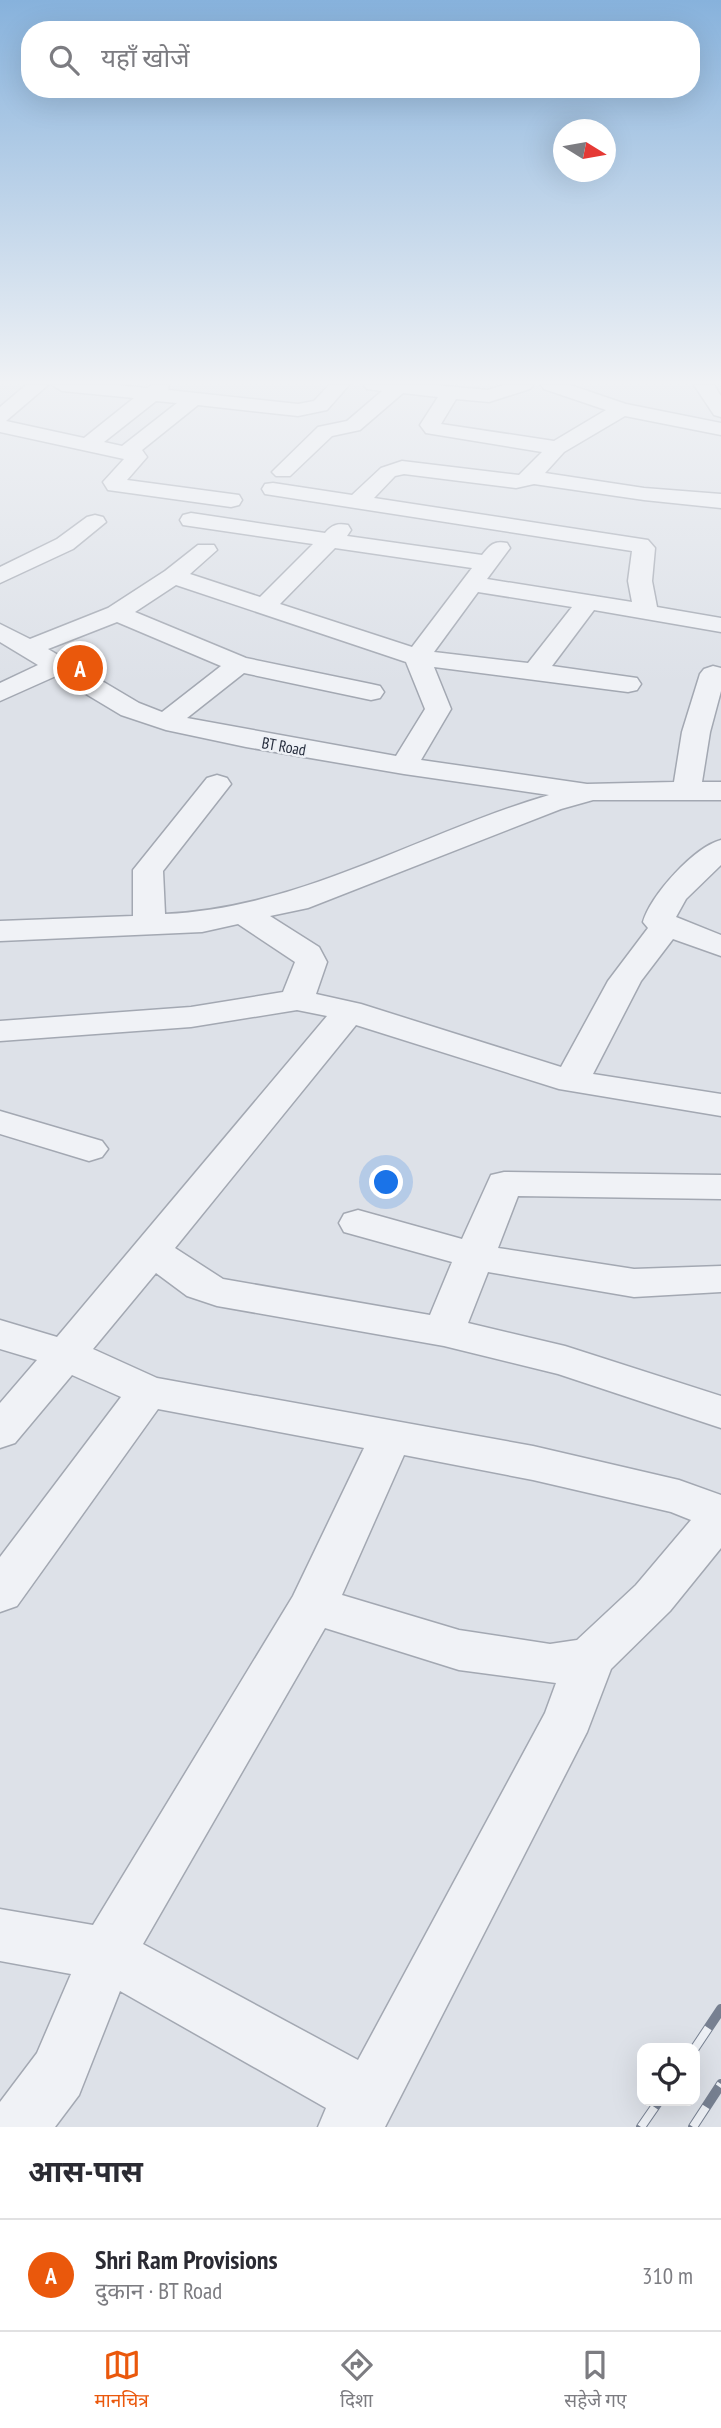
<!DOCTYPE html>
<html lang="hi">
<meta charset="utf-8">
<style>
:root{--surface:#fff;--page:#f7f7f7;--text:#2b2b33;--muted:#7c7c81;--line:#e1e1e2;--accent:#ea580c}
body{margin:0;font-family:"PT Sans Narrow","Noto Sans Devanagari",sans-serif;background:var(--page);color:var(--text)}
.controls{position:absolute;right:21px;bottom:21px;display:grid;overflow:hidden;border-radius:14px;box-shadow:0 7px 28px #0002}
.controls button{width:63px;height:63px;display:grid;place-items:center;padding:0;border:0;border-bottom:2px solid var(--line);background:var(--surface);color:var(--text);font:35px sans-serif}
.compass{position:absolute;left:553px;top:119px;width:63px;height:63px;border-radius:50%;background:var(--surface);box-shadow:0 7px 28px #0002;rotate:101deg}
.you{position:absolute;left:387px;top:1183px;width:24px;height:24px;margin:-18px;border:5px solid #fff;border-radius:50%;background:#1a73e8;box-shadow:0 0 0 10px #1a73e833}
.badge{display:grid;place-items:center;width:46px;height:46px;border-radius:50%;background:var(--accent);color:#fff;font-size:23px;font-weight:700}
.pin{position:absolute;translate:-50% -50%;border:4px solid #fff;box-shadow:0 2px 7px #0006}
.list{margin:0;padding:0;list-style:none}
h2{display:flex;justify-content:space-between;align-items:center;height:91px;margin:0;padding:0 28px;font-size:30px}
h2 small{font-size:23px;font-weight:400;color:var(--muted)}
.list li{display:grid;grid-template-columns:46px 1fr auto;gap:21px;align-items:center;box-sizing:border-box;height:112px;padding:0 28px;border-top:2px solid var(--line)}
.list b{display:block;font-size:26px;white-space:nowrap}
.list p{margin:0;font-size:23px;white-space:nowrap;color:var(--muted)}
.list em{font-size:23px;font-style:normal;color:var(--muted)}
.icon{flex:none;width:38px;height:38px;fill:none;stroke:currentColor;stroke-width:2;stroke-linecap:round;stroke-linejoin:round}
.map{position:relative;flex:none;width:721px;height:2127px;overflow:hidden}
.search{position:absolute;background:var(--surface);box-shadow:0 7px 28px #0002;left:21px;right:21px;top:21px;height:77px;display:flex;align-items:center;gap:18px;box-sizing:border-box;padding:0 24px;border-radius:28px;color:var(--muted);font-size:26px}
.sheet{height:203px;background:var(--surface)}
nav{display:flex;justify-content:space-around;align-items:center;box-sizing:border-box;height:98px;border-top:2px solid var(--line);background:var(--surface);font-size:19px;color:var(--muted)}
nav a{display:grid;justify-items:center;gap:4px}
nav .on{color:var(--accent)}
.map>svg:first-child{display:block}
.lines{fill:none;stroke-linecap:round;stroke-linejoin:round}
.minor-casing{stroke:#a3a8b2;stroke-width:3}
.minor{fill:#f0f2f6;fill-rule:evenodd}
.rail-casing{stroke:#778091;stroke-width:10}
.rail{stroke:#edf0f5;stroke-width:8;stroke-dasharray:24;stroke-linecap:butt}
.labels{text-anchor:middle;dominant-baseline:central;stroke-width:5;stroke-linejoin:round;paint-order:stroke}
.far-street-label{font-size:16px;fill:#272e3e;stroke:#edf0f5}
</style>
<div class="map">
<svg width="721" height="2127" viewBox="0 0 721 2127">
<rect width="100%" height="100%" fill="#dde1e8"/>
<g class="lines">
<g class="minor-casing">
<g id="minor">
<path d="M26 385H48L6 421 84 438 134 398 62 391 52 385H116L147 388 152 385H169L168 390 298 404 314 401 329 385H349L327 410 298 416 198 405 142 450 147 457 127 480 239 495 242 500 239 505 231 507 108 490 103 482 124 459 0 432V407ZM156 401 177 403 122 446 104 442Z"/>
<path d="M364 385H434L488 390 504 385H533L530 389 489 402 456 399 441 424 554 441 606 410 544 389 541 385H570L626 404 721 423V435L625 416 564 452 545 473 644 488 721 494V508L644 500 534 484 516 488 404 474 395 476 374 498 648 540 655 548 652 581 657 607 721 618V632L594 610 552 666 637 678 641 684 637 690 628 692 434 667 451 709 421 760 587 784 674 782 682 732 700 674 704 669 713 666 721 668V691L710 732 702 782H721V800H593L561 809 308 908 270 916 319 947 327 962 316 994 361 1004 561 1067 608 981 648 928 643 922C651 895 694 847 721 840V865L686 899 676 917 721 935V956L673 939 641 981 593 1074 721 1094V1116L559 1089 356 1025 175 1248 223 1279 430 1315 452 1262 344 1232 339 1223 344 1214 358 1210 462 1239 491 1175 504 1172 721 1175V1199L518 1196 498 1248 634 1269 721 1266V1292L634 1297 488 1272 468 1323 565 1346 721 1396V1428L558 1374 444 1346 217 1306 187 1296 156 1273 93 1349 157 1378 533 1446 679 1480 721 1495V1548L670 1611 611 1669 587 1732 385 2127H318L326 2108 120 1991 79 2095 55 2127H0V2102L37 2053 71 1974 0 1961V1909L93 1925 293 1596 364 1448 158 1409 17 1606 0 1612V1557L121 1397 72 1375 15 1443 0 1448V1403L37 1360 0 1349V1320L57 1337 327 1016 297 1010 191 1027 0 1041V1021L191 1007 283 992 295 962 238 924 202 932 0 941V921L133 916V870L207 778 217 775 227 778 231 784 163 871 165 914C302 908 420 833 549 795L404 774 246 747 166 730 121 715 56 676 0 701V683L38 665 0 642V624L30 639 108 608 165 571 198 545H214L217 550 190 574 260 597 313 544 183 525 180 520 183 515 191 513 325 533C332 525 337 523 348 525L351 530 347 536 482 555C490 545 494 540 507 543L510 548 487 579 632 602 628 581 632 551 265 494 262 489 265 484 273 483 352 495 381 468 402 461 519 475 542 452 426 433 420 425 438 397 403 393 360 430 332 436 290 476H276L272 472 276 468 318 427 347 421 382 391 367 389ZM335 548 472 568 412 647 280 604ZM176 585 406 662 425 709 396 756 187 718 244 673 371 700 380 698 384 692 380 686 371 684 246 658 135 612ZM478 592 572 607 528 663 434 652ZM117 622 221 666 162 712 139 703 48 649ZM404 1455 533 1480 671 1512 691 1520 636 1585 577 1640 550 1644 459 1630 342 1595ZM325 1628 459 1670 556 1683 545 1713 358 2060 143 1944Z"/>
<path d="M694 385H714L721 396V417L714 415Z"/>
<path d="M95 515 103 517 106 522 73 549 0 583V567L57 539 87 517Z"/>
<path d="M0 1111 102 1141 108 1149 102 1157 89 1161 0 1134Z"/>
</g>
</g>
<use href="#minor" class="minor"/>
<g class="rail-casing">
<g id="rail">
<path d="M695 2048 721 2009"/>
<path d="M641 2127 659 2101"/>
<path d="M693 2127 721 2084"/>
</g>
</g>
<use href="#rail" class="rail"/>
</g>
<linearGradient id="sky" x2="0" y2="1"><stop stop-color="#87b2dc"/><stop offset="0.56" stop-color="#f0f2f5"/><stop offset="1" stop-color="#f0f2f5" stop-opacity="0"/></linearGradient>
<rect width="721" height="683" fill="url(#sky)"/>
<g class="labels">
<g class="far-street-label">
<text transform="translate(284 746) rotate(10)">BT Road</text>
</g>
</g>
</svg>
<div class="controls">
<button><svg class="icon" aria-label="locate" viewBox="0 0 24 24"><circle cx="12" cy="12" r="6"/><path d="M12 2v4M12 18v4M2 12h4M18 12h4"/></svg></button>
</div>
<svg class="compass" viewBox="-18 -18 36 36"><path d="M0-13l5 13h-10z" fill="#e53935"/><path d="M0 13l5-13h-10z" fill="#7c7c81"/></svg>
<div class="you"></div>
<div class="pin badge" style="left:80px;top:668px">A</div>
<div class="search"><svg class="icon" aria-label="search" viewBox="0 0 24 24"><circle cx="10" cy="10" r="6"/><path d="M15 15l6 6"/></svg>यहाँ खोजें</div>
</div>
<section class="sheet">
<h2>आस-पास<small></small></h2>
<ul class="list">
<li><span class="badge">A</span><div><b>Shri Ram Provisions</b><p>दुकान · BT Road</p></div><em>310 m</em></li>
</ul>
</section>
<nav>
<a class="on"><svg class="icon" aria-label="map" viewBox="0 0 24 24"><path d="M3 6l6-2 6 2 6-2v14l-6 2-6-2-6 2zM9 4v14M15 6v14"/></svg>मानचित्र</a>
<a><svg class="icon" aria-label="directions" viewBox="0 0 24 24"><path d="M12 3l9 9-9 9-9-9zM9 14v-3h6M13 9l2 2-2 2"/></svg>दिशा</a>
<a><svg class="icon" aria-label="saved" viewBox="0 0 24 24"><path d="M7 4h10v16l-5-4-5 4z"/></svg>सहेजे गए</a>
</nav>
